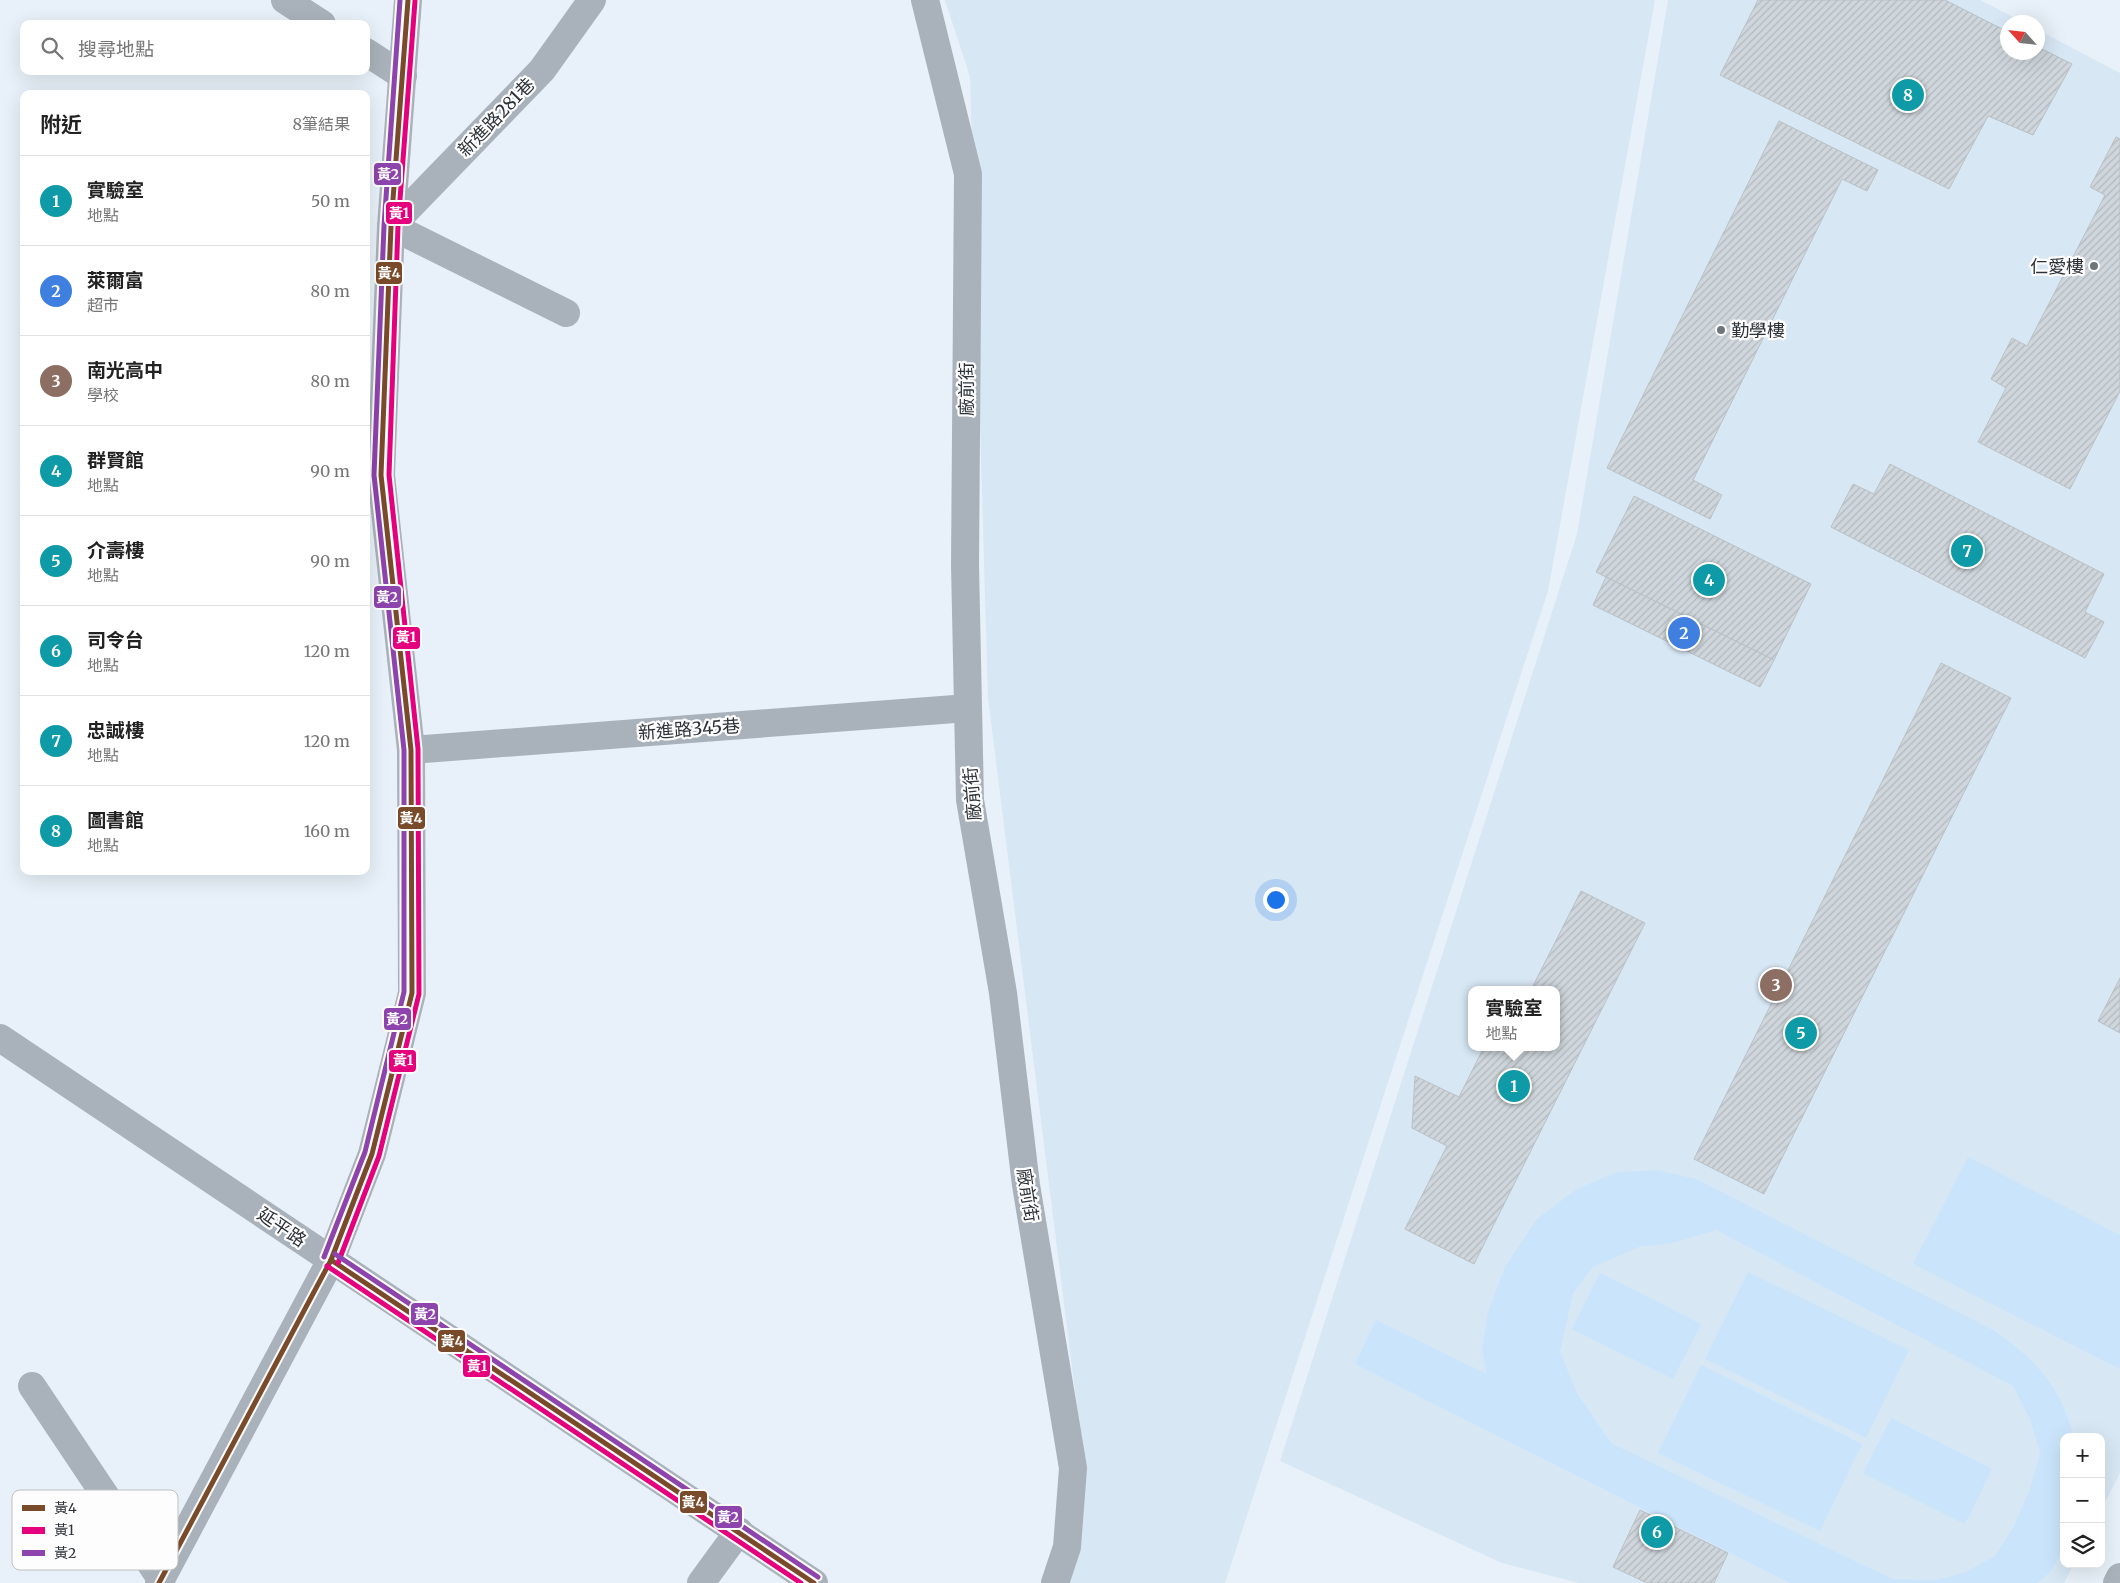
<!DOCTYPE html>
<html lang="zh-TW">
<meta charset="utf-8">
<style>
:root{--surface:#fff;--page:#f2f2f2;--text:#222;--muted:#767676;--line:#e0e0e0;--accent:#6e767c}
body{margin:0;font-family:Merriweather,"Noto Sans TC",serif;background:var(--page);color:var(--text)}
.controls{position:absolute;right:15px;bottom:15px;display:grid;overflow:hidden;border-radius:10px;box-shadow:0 5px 20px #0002}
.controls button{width:45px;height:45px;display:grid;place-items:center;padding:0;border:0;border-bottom:1px solid var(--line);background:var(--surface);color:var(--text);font:25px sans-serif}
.compass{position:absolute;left:2000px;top:15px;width:45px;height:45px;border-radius:50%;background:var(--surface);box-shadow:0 5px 20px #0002;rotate:297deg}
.you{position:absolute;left:1275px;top:899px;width:18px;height:18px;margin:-12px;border:4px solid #fff;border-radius:50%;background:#1a73e8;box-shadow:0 0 0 8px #1a73e833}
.badge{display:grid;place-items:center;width:32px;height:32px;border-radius:50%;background:var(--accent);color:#fff;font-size:16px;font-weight:700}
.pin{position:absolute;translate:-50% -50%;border:2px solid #fff;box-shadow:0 1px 5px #0006}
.popup{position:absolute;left:1468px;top:986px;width:92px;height:65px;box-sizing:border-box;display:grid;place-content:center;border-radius:10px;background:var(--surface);filter:drop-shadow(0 1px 4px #0005);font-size:16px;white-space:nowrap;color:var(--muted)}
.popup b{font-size:19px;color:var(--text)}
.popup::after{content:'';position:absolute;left:50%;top:100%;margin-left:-10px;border:10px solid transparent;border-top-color:var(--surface)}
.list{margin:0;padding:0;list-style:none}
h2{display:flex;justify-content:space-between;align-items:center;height:65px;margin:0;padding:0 20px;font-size:21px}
h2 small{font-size:16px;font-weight:400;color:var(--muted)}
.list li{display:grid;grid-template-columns:32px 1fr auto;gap:15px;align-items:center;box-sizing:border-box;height:90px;padding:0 20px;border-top:1px solid var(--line)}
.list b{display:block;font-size:19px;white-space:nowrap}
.list p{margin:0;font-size:16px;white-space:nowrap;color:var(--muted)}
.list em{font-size:16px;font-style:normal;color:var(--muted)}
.icon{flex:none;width:28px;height:28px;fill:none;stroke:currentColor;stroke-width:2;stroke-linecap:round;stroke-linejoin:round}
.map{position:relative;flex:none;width:2120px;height:1583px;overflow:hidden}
.search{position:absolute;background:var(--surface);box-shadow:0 5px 20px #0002;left:20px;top:20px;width:350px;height:55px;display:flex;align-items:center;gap:12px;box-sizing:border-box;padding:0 18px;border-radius:10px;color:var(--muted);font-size:19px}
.panel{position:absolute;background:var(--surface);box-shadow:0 5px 20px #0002;left:20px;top:90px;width:350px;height:785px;border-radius:10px}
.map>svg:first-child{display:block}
.built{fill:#d7e7f4;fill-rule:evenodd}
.pitch{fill:#cae5fb;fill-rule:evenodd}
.building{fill:url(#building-hatch);stroke:#b9c0c6}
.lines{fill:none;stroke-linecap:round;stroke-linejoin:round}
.minor{stroke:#a9b2ba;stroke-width:28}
.bus-1-casing{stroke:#fdfdfd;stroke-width:9}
.bus-2-casing{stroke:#fdfdfd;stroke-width:9}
.bus-3-casing{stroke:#fdfdfd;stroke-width:9}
.bus-1{stroke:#7a4b2a;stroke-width:5}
.bus-2{stroke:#e5007d;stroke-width:5}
.bus-3{stroke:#8e44ad;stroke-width:5}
.poi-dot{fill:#6e767c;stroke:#fdfdfd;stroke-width:2}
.labels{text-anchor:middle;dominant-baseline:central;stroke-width:4.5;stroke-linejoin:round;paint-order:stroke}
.street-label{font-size:18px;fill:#2d3338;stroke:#fdfdfd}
.poi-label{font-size:18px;fill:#2d3338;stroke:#fdfdfd;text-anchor:end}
.key{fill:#fdfdfd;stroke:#bfc0c2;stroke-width:1}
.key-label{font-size:14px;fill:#2d3338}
.line-badge{stroke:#fdfdfd;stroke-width:2}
.badge-label{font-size:14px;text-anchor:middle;font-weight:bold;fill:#fff}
</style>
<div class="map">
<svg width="2120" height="1583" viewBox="0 0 2120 1583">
<defs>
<pattern id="building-hatch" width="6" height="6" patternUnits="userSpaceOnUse" patternTransform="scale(1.25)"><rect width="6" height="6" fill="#d0d7dc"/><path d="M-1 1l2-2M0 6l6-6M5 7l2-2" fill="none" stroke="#b3b9be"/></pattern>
</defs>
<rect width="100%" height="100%" fill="#e8f1f9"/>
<g class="built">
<path d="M945 0H1655L1548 591 1225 1583H1066L1081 1439 988 698 970 77Z"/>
<path d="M1668 0H1980L2023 22H2008V52H2038V30L2120 73V1473L2101 1510V1437H2064V1564H2074L2064 1583H1578L1502 1563 1280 1461 1577 534ZM1472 990H1556V1047H1472Z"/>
</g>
<g class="pitch">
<path d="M1968 1157 2120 1235V1369L1913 1264Z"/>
<path d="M1657 1170 1696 1179 1995 1331C2035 1360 2062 1386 2073 1437H2064V1548L2051 1571 2038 1583H1790L1355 1364 1376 1320 1487 1374 1482 1350 1488 1312 1505 1267 1537 1219 1577 1189 1617 1172ZM1716 1230 2013 1386 2030 1419 2040 1453 2030 1489 2013 1528 1995 1556 1966 1572 1937 1580 1892 1579 1611 1443 1577 1393 1560 1352 1573 1293 1593 1267 1639 1247 1673 1243Z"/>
<path d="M1748 1272 1909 1350 1866 1438 1705 1359Z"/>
<path d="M1600 1273 1701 1324 1673 1379 1572 1329Z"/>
<path d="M1701 1365 1862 1444 1820 1531 1658 1453Z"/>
<path d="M1891 1418 1992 1469 1965 1524 1863 1473Z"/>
</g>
<g class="building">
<path d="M1758 0H1945L2008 32V52H2038V47L2072 64 2033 135 1988 116 1949 189 1720 75Z"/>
<path d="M1779 121 1878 170 1867 191 1842 179 1693 480 1722 495 1710 519 1607 468Z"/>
<path d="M2116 137 2120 139V391L2070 489 1978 442 2006 388 1991 379 2012 338 2027 346 2105 195 2090 187Z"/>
<path d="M1890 464 2104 574 2085 612 2104 622 2085 658 1831 527 1853 484 1874 494Z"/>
<path d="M1634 496 1811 584 1774 660 1596 572Z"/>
<path d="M1606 577 1774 660 1760 687 1593 605Z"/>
<path d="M1941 663 2011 698 1764 1194 1694 1159Z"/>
<path d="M1581 891 1645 923 1474 1264 1405 1229 1447 1146 1412 1128 1415 1076 1459 1097 1484 1047H1556V990H1531Z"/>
<path d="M2120 978V1033L2098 1021Z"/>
<path d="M1640 1510 1728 1553 1714 1583H1647L1613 1567Z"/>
</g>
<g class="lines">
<g class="minor">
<path d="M285 0 322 24"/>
<path d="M925 0 968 174 965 565 970 800 1003 993 1026 1185 1073 1468 1067 1547 1055 1583"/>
<path d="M366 52 403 76"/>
<path d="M566 313 391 226 542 70 592 0"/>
<path d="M411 750 968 708"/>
<path d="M0 1038 814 1583"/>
<path d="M32 1386 161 1579"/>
<path d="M159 1583 331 1260 372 1154 412 993 411 750 381 475 391 226 408 0"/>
<path d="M701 1583 739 1531"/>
<path d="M2117 1583 2120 1577"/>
</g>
<g class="bus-1-casing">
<g id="bus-1">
<path d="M331 1260 814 1583"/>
<path d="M159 1583 331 1260 372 1154 412 993 411 750 381 475 391 226 408 0"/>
</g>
</g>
<g class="bus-2-casing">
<g id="bus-2">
<path d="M338 1263 379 1156 419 994 418 749 389 475 398 226 415 1"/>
<path d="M327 1266 801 1583"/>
</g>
</g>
<g class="bus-3-casing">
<g id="bus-3">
<path d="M335 1254 818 1577"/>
<path d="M324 1257 365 1152 404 992V750L374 475 384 226 400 0"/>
</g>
</g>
<use href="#bus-1" class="bus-1"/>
<use href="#bus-2" class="bus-2"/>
<use href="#bus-3" class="bus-3"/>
</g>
<g class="poi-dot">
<circle cx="2094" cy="266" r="5"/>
<circle cx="1721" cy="330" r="5"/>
</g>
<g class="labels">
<g class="street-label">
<text transform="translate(496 117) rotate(-46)">新進路281巷</text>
<text transform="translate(966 389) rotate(-90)">廠前街</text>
<text transform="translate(689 729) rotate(-4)">新進路345巷</text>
<text transform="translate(972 794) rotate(-95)">廠前街</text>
<text transform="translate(1028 1195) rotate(81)">廠前街</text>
<text transform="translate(282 1227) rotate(34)">延平路</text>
</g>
<g class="poi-label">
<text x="2084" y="266">仁愛樓</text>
<text x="1731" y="330" text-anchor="start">勤學樓</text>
</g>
</g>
<rect x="12" y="1490" width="166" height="80" rx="8" class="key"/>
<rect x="22" y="1505" width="23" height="6" fill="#7a4b2a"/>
<rect x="22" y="1527" width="23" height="7" fill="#e5007d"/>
<rect x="22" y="1550" width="23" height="6" fill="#8e44ad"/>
<g class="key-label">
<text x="54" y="1513">黃4</text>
<text x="54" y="1535">黃1</text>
<text x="54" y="1558">黃2</text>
</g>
<g class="line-badge">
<rect x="373" y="162" width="29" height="24" rx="5" fill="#8e44ad"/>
<rect x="385" y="201" width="28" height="24" rx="5" fill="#e5007d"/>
<rect x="375" y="261" width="28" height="24" rx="5" fill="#7a4b2a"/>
<rect x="373" y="585" width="29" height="24" rx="5" fill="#8e44ad"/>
<rect x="392" y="626" width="29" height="24" rx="5" fill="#e5007d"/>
<rect x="397" y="806" width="29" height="24" rx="5" fill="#7a4b2a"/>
<rect x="383" y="1007" width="29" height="24" rx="5" fill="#8e44ad"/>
<rect x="388" y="1049" width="29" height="24" rx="5" fill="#e5007d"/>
<rect x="410" y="1302" width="29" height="24" rx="5" fill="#8e44ad"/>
<rect x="437" y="1329" width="29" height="24" rx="5" fill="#7a4b2a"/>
<rect x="462" y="1354" width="29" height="24" rx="5" fill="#e5007d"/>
<rect x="679" y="1490" width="29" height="24" rx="5" fill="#7a4b2a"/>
<rect x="714" y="1505" width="29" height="24" rx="5" fill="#8e44ad"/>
</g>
<g class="badge-label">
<text x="388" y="179">黃2</text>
<text x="399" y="218">黃1</text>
<text x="389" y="278">黃4</text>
<text x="387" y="602">黃2</text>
<text x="406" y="642">黃1</text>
<text x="411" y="823">黃4</text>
<text x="397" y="1024">黃2</text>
<text x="403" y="1065">黃1</text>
<text x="425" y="1319">黃2</text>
<text x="452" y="1346">黃4</text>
<text x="477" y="1371">黃1</text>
<text x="693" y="1507">黃4</text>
<text x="728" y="1522">黃2</text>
</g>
</svg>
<div class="controls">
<button>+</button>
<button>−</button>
<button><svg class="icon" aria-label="layers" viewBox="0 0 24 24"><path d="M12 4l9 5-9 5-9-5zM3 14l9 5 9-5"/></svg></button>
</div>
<svg class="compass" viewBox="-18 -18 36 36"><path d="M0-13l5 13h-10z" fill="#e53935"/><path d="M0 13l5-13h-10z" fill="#767676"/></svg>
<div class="you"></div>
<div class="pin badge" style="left:1514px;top:1086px;background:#0f9aa8">1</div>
<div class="popup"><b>實驗室</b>地點</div>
<div class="pin badge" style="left:1684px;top:633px;background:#3f7fe0">2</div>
<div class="pin badge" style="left:1776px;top:985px;background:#8d6e63">3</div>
<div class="pin badge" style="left:1709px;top:580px;background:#0f9aa8">4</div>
<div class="pin badge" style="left:1801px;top:1033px;background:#0f9aa8">5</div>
<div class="pin badge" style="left:1657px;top:1532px;background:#0f9aa8">6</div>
<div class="pin badge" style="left:1967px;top:551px;background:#0f9aa8">7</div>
<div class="pin badge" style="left:1908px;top:95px;background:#0f9aa8">8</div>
<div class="search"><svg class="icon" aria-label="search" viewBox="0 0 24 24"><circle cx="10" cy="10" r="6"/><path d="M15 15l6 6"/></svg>搜尋地點</div>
<section class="panel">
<h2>附近<small>8筆結果</small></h2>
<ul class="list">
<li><span class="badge" style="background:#0f9aa8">1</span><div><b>實驗室</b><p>地點</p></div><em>50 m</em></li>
<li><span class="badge" style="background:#3f7fe0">2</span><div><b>萊爾富</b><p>超市</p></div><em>80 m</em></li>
<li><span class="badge" style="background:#8d6e63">3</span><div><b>南光高中</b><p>學校</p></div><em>80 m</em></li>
<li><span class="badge" style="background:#0f9aa8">4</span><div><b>群賢館</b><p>地點</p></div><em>90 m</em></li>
<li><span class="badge" style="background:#0f9aa8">5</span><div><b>介壽樓</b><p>地點</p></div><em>90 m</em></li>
<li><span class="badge" style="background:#0f9aa8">6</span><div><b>司令台</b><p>地點</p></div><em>120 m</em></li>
<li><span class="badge" style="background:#0f9aa8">7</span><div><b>忠誠樓</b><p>地點</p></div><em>120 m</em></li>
<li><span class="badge" style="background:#0f9aa8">8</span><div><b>圖書館</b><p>地點</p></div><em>160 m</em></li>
</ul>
</section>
</div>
